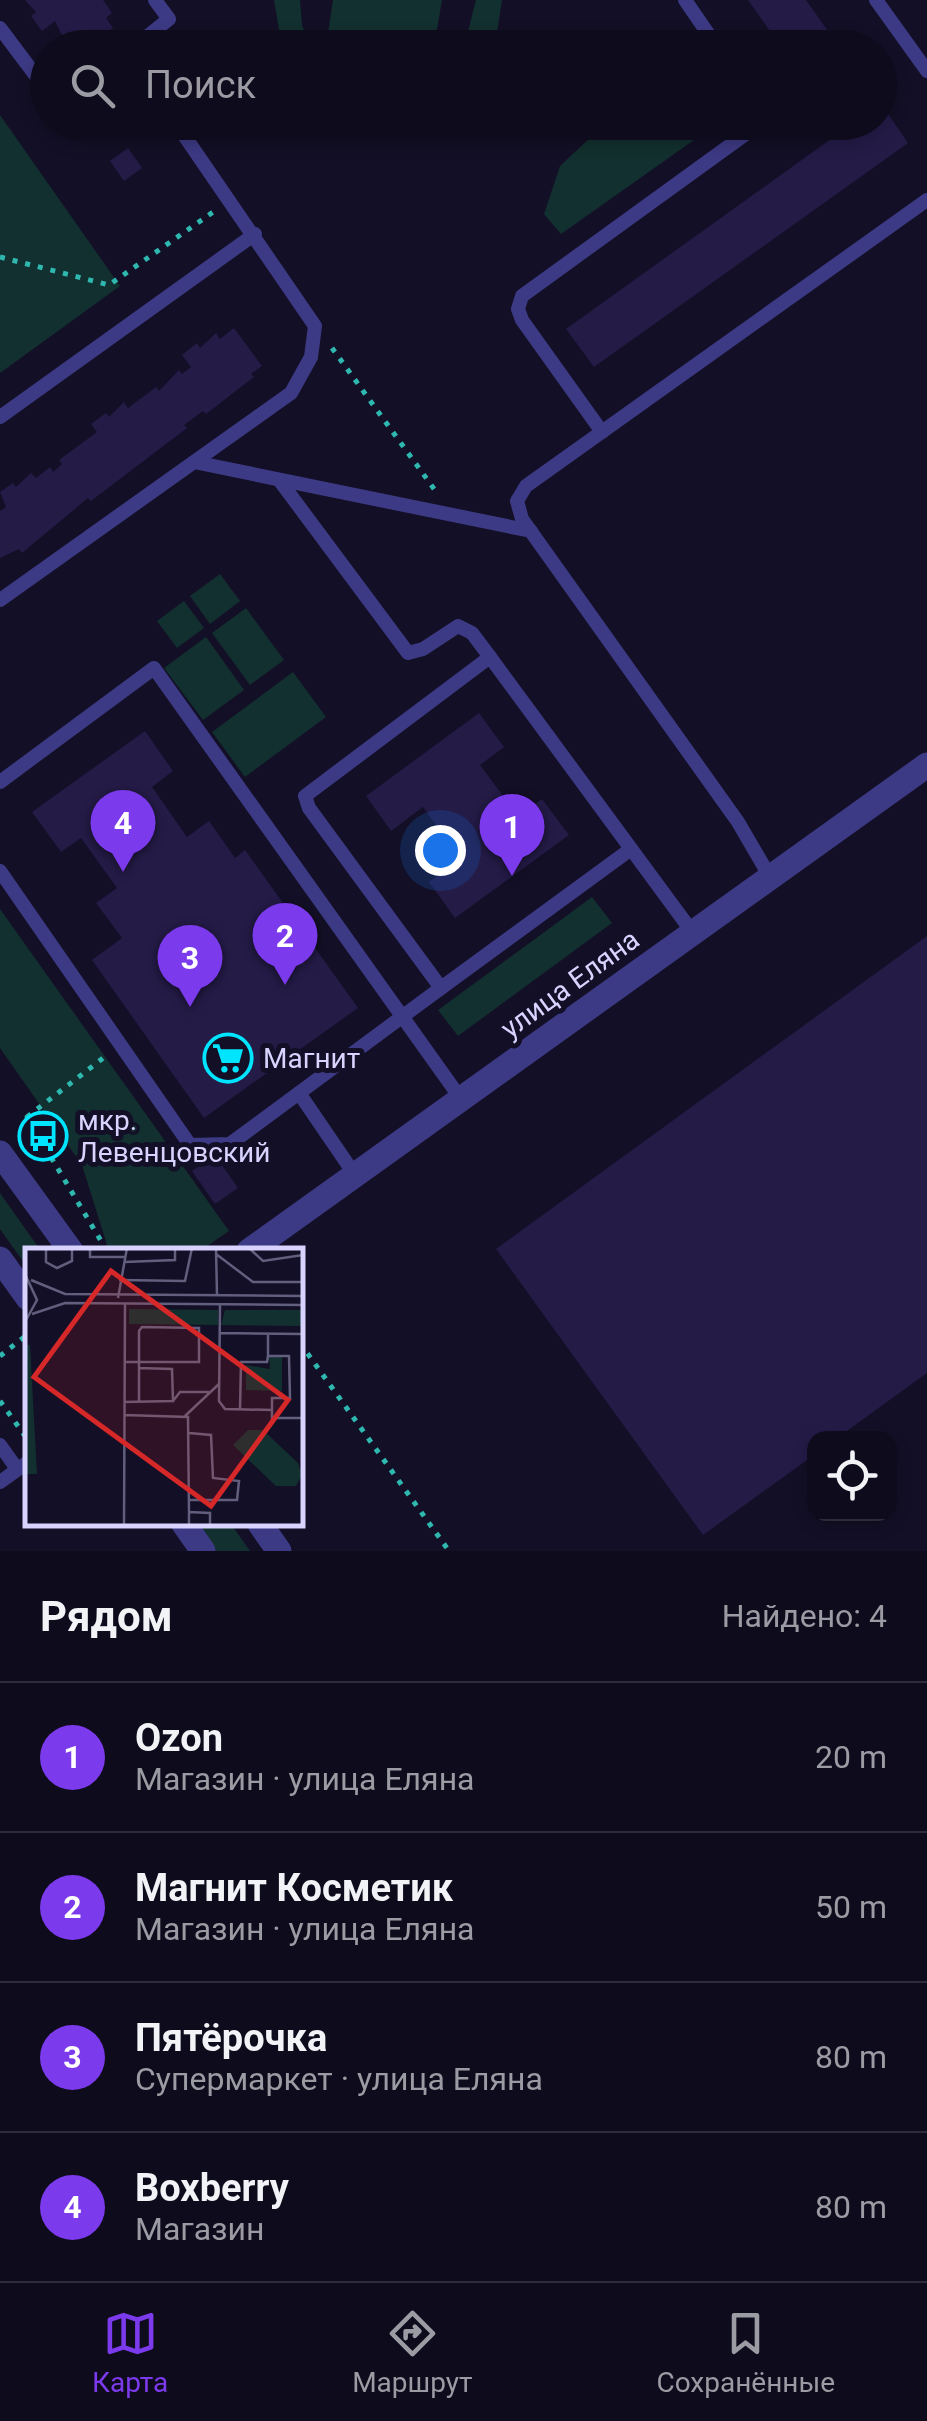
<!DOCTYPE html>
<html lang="ru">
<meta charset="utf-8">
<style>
:root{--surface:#0e0b1c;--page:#1c1929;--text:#f1f3f6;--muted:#9b9ba3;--line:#2e2b3b;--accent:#7c3aed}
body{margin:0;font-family:Roboto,sans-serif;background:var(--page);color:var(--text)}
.controls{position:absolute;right:30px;bottom:30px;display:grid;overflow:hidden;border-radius:20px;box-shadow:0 5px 15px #0003}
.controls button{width:90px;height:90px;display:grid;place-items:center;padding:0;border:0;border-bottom:2px solid var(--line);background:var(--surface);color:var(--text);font:50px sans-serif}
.you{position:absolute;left:440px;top:850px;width:35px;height:35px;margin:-25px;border:8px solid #fff;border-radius:50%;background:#1a73e8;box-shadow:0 0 0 15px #1a73e833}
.badge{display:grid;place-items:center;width:65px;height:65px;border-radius:50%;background:var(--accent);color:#fff;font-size:32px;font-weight:700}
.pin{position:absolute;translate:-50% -82px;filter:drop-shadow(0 2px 5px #0008)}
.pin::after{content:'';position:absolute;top:52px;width:35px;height:30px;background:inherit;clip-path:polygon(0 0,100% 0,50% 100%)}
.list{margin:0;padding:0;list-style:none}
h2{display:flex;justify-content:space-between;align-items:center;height:130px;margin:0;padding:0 40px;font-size:42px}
h2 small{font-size:32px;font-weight:400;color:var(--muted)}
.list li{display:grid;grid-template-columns:65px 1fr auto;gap:30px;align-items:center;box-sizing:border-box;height:150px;padding:0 40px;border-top:2px solid var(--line)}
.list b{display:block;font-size:38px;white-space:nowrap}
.list p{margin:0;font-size:32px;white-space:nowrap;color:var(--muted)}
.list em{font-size:32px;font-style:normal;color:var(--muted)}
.icon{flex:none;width:55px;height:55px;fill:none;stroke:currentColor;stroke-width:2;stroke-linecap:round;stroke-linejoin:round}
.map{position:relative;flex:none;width:927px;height:1551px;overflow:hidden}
.search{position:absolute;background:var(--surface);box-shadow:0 5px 15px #0003;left:30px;right:30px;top:30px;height:110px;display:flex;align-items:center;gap:25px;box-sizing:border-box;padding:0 35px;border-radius:55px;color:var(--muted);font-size:38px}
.sheet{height:730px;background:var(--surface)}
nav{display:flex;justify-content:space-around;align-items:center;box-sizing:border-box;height:140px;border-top:2px solid var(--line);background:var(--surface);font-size:28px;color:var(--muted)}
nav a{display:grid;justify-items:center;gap:5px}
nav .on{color:var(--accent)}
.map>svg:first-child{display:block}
.green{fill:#12302f}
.building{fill:#241b47}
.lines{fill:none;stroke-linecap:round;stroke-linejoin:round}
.path{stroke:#2fb8b0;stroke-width:5;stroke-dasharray:5 8;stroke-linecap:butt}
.service{stroke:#3d3a85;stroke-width:14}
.minor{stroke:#3d3a85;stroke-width:25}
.labels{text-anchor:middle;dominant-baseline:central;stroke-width:10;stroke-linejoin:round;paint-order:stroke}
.street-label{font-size:28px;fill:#d9d4ff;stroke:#130f26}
.poi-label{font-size:28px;fill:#d9d4ff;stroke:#130f26;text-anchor:start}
.inset-road{fill:none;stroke:#625e7d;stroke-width:2.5}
.view{fill:#d62828;fill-opacity:0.15;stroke:#d62828;stroke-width:5}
.inset-edge{fill:none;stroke:#d9d4ff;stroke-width:5}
</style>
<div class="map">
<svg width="927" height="1551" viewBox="0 0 927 1551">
<rect width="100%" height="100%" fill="#130f26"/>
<g class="green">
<path d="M274 0H300L302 25 311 47H282Z"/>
<path d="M333 0H442L434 47H326Z"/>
<path d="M476 0H502L495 47H464Z"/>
<path d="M0 115 120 286 0 373Z"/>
<path d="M589 123H667L674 132 694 140 561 234 544 214 560 166 592 136Z"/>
<path d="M220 574 240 601 210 624 190 596Z"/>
<path d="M184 601 204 628 177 648 157 621Z"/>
<path d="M246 608 284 660 250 685 212 633Z"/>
<path d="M206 637 244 690 203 720 164 668Z"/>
<path d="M293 672 326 717 245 777 212 732Z"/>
<path d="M592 897 612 923 458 1036 438 1010Z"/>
<path d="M0 909 229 1231 200 1251 108 1248 82 1165 0 1048Z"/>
<path d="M0 1193 41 1251H28L27 1267 0 1229Z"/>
<path d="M196 1524H231L250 1551H216Z"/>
</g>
<g class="building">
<path d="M25 0H103L112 13 106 18 113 28 88 48H68L55 21 42 31 31 16 36 12Z"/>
<path d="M748 0H806L840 48H782Z"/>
<path d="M880 102 908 143 594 367 566 329 842 131 836 122H880Z"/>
<path d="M128 148 142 168 124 181 110 161Z"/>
<path d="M234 328 262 366 251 374 254 377 206 414 203 411 184 425 187 428 91 501 88 498 22 553 19 549 0 558V511L6 507 0 492 13 483 16 487 31 473 36 478 50 467 53 472 62 464 59 460 97 432 91 424 106 413 109 417 124 402 128 408 156 387 159 391 179 370 182 374 191 367 182 355 197 343 200 348 216 333 220 339Z"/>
<path d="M479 713 504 747 480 765 518 816 542 799 569 835 455 918 429 882 461 859 423 807 391 831 366 796Z"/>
<path d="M145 731 173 771 152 787 187 837 209 821 235 858 245 850 358 1008 204 1118 92 960 122 938 96 903 117 888 81 838 61 852 32 812Z"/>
<path d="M927 936V1373L837 1438H814V1455L703 1535 496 1249Z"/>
<path d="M215 1155 238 1188 215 1204 192 1171Z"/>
</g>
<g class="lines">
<g class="path">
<path d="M674 122 694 134 716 122"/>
<path d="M0 257 109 285 216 210"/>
<path d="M332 348 437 493"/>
<path d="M107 1251 27 1117 107 1055"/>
<path d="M300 1343 449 1551"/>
<path d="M0 1356 28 1334"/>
<path d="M0 1401 28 1440"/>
</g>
<g class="service">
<path d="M685 0 718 48"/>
<path d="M876 0 927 71"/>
<path d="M0 28 48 92"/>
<path d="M133 48 169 19 155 0"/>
<path d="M0 417 255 234"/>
<path d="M602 432 522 320 518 309 522 296 747 133 755 122"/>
<path d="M194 462 531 531"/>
<path d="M280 481 408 653 423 649 458 626 472 633 490 657"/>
<path d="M0 600 291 393 311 357 315 326 175 122"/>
<path d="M0 782 154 668 461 1099"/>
<path d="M631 849 441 988 309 808 305 796 490 657 693 933"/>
<path d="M0 871 190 1145 230 1144 441 988"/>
<path d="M770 877 738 822 522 519 517 501 526 486 927 200"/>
<path d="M299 1093 355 1175"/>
<path d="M0 1445 17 1469"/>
<path d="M0 1482 28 1462"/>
</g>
<g class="minor">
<path d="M0 1153 71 1251"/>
<path d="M249 1251 927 765"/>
<path d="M0 1259 28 1298"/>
<path d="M184 1524 203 1551"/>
<path d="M260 1524 279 1551"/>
</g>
</g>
<defs>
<g id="supermarket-ring" transform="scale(2.5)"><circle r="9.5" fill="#130f26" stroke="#00e5ff" stroke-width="1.5"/><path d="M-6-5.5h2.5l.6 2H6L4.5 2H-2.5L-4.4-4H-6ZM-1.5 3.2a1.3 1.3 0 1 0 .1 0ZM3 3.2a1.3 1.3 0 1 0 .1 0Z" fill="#00e5ff"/></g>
<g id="bus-ring" transform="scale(2.5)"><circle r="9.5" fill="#130f26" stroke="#00e5ff" stroke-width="1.5"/><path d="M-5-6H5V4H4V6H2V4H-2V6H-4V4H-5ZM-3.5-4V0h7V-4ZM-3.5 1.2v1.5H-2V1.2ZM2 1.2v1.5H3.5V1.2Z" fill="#00e5ff"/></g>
</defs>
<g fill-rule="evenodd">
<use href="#supermarket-ring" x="228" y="1058"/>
<use href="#bus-ring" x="43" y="1136"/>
</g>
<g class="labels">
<g class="street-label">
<text transform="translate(570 984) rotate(-36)">улица Еляна</text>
</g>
<g class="poi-label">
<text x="263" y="1058">Магнит</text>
<text x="78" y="1120">мкр.<tspan x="78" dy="32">Левенцовский</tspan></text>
</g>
</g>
<g transform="translate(25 1248)">
<rect width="278" height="278" fill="#130f26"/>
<path d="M104 61 193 62V77L104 76ZM200 62H277V78L196 77ZM0 97H5L12 226H0ZM244 109H257V143L221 142V117L245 121ZM223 182H238L273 215 277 227 271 238H251L208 197Z" fill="#12302f"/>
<path class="inset-road" d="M21 0V14L32 20 47 13V0M65 0V9H101M191 0 192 47M224 0 238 13 278 7M191 6 228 34H278M99 14 150 12V0M0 26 12 52 0 74M6 32 40 46 278 48M94 32 160 33 167 0M93 50 102 0M195 56 194 153 200 161 247 162V150H265L264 108H243V86M7 66 40 55 278 57M195 85 278 86M100 114H174V80L117 79 114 83V120M148 153 155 144H184M99 154 148 153 147 121 114 120V154M215 162 216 114H242L243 108M247 162V170H278M99 167 163 169 164 264M160 168 194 136M163 252H212L214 233 188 230 186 187 164 185M99 277 100 56M164 277V264L185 265V277"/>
<path class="view" d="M86 23 263 152 186 258 9 129Z"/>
<rect width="278" height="278" class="inset-edge"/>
</g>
</svg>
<div class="controls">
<button><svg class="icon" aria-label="locate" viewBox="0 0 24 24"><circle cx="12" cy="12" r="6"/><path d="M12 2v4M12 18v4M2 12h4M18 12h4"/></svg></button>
</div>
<div class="you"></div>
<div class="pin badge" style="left:512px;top:876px">1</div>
<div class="pin badge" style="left:285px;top:985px">2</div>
<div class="pin badge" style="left:190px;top:1007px">3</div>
<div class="pin badge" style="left:123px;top:872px">4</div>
<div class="search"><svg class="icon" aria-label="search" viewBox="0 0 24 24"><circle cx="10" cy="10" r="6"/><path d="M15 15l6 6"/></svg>Поиск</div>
</div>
<section class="sheet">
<h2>Рядом<small>Найдено: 4</small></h2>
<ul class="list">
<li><span class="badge">1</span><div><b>Ozon</b><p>Магазин · улица Еляна</p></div><em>20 m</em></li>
<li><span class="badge">2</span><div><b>Магнит Косметик</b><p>Магазин · улица Еляна</p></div><em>50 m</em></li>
<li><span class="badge">3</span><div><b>Пятёрочка</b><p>Супермаркет · улица Еляна</p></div><em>80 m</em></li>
<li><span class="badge">4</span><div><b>Boxberry</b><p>Магазин</p></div><em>80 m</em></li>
</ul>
</section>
<nav>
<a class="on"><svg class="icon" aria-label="map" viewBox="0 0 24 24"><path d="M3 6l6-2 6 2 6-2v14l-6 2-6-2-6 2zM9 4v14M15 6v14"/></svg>Карта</a>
<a><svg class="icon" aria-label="directions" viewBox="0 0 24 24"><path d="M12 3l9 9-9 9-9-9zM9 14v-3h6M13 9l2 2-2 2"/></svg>Маршрут</a>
<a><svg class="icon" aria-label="saved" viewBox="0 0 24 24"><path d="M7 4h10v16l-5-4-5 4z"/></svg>Сохранённые</a>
</nav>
